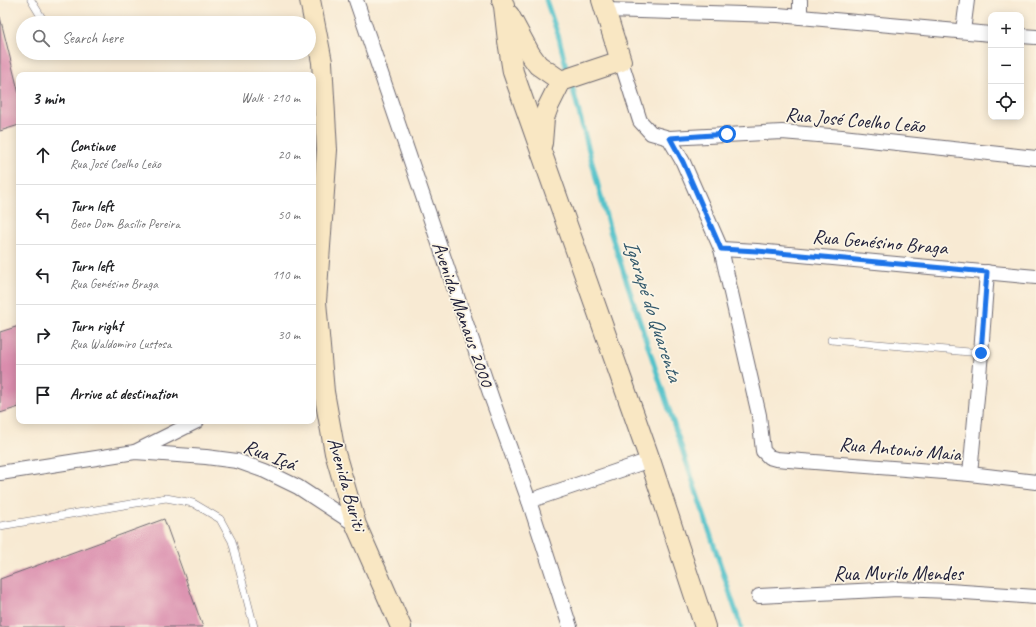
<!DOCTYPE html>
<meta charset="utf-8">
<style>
:root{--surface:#fff;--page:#f6f6f6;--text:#202124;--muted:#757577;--line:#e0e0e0}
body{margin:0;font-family:Caveat,sans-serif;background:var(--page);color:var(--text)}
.controls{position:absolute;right:12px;top:12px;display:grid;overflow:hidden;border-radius:8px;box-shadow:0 2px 10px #0003}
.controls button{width:36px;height:36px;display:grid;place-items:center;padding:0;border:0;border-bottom:1px solid var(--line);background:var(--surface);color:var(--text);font:20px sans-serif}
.stop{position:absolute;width:12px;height:12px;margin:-9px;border:3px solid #1a73e8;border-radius:50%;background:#fff}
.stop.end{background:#1a73e8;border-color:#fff;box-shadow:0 1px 4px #0008}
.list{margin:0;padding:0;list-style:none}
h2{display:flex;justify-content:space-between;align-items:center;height:52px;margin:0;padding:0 16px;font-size:17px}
h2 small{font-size:13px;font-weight:400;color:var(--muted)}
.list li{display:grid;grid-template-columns:26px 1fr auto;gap:12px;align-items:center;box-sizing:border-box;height:60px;padding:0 16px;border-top:1px solid var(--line)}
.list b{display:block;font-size:15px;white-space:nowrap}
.list p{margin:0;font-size:13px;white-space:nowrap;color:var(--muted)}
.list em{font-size:13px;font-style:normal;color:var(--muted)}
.icon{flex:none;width:22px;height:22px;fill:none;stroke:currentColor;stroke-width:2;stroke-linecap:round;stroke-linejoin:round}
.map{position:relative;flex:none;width:1036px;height:627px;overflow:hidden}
.search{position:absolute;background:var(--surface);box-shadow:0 2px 10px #0003;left:16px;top:16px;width:300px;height:44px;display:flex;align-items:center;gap:10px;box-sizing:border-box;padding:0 14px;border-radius:22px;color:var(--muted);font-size:15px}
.panel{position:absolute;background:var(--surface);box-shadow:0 2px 10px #0003;left:16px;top:72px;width:300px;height:352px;border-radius:8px}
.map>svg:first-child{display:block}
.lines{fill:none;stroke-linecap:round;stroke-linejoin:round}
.stream{stroke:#54c2ca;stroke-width:5}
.building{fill:#da8dad}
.lane-casing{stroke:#6d6870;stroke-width:8}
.street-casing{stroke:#6d6870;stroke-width:16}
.secondary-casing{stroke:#6d6870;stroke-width:22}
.lane{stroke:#fff;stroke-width:7}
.street{stroke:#fff;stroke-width:14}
.secondary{stroke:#f9e7c3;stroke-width:20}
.route{stroke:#1a73e8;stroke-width:5}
.labels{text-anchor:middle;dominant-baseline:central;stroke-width:3.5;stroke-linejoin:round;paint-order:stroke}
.street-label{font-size:20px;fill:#22223b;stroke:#fcf5e5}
.water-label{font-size:21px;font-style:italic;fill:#345a6d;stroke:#fcf5e5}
</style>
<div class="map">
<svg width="1036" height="627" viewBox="0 0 1036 627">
<rect width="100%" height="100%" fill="#fcf5e5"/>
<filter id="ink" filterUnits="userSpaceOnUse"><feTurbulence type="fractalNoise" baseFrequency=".025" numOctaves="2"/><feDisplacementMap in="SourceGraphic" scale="8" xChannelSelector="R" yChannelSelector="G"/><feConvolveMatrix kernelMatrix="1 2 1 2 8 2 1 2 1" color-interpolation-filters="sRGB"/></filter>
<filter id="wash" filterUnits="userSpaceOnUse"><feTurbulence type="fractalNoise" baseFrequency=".012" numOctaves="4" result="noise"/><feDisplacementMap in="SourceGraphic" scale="16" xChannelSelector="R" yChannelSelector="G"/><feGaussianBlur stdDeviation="0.9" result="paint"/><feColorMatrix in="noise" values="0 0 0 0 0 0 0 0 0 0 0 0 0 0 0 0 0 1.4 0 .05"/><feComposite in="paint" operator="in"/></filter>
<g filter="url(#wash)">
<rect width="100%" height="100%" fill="#f8ead3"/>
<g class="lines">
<g class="stream">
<path d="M546 0 559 38 568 75"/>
<path d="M571 82 610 231 741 627"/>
</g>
</g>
<g id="blocks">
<g class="building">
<path d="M0 17 19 94V125L0 131Z"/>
<path d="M19 326V407L0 413V332Z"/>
<path d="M164 519 203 627H0V579Z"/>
</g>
</g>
</g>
<g filter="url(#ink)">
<use href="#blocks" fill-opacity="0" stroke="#6d6870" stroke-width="1"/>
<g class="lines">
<g class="lane-casing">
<g id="lane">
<path d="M31 0 45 23"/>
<path d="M62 53V54"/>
<path d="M831 340 981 353"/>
<path d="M0 526 166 498 193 503 220 519 232 541 254 627"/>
</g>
</g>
<g class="street-casing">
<g id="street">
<path d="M356 0 492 399 529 501 570 627"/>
<path d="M605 10 778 15 991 34"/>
<path d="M800 17V0"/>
<path d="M963 31 967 0"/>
<path d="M1021 36 1036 37"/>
<path d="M621 61 640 121 651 133 669 138 683 162 721 249 759 415 763 451 769 457 776 459 970 474 1036 482"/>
<path d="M669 138 782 132 842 137 1036 158"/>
<path d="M721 249 757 251 1036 277"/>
<path d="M135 452 197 421"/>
<path d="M0 473 135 452 206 457 237 461 265 471 298 487 356 525"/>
<path d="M970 474 981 353 987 272"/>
<path d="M529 501 650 460"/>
<path d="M759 596 898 589 949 591 1036 597"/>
</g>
</g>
<g class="secondary-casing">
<g id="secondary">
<path d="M310 0 322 62 327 150 316 302 324 392 335 453 356 525 401 627"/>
<path d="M502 0 504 6 508 41 513 72 650 460 705 627"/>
<path d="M509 15 530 54 538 65 561 81"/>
<path d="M542 143 544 118 548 107 561 81 621 61 602 0"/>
</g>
</g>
<use href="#lane" class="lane"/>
<use href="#street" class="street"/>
<use href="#secondary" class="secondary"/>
</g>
</g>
<g class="lines" filter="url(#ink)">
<path class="route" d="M727 134 670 138 683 162 721 249 757 251 987 272 981 353"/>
</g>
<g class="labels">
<g class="street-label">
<text transform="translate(855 120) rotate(5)">Rua José Coelho Leão</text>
<text transform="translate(880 242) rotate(5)">Rua Genésino Braga</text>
<text transform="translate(463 314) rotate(71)">Avenida Manaus 2000</text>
<text transform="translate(900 449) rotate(5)">Rua Antonio Maia</text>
<text transform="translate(270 455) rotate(21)">Rua Içá</text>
<text transform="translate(347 484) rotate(74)">Avenida Buriti</text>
<text x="898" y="573">Rua Murilo Mendes</text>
</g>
<g class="water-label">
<text transform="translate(653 310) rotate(72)">Igarapé do Quarenta</text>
</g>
</g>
</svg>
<div class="controls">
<button>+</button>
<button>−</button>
<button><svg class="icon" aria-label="locate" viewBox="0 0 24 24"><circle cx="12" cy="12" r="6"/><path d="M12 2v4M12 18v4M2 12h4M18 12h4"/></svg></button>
</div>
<div class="stop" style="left:727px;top:134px"></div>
<div class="stop end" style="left:981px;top:353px"></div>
<div class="search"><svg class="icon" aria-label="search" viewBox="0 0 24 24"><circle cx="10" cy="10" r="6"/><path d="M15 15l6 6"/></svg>Search here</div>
<section class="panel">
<h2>3 min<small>Walk · 210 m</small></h2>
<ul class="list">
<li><svg class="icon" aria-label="ahead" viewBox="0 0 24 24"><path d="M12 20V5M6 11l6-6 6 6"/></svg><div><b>Continue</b><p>Rua José Coelho Leão</p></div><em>20 m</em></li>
<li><svg class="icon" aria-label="left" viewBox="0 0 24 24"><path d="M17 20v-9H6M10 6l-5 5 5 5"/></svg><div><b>Turn left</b><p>Beco Dom Basílio Pereira</p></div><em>50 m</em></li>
<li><svg class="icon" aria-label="left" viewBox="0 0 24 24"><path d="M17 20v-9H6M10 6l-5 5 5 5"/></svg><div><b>Turn left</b><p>Rua Genésino Braga</p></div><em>110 m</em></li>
<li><svg class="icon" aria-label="right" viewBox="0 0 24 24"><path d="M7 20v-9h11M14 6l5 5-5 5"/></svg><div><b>Turn right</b><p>Rua Waldomiro Lustosa</p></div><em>30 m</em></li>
<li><svg class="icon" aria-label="arrive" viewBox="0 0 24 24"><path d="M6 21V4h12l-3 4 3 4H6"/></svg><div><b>Arrive at destination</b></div></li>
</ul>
</section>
</div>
